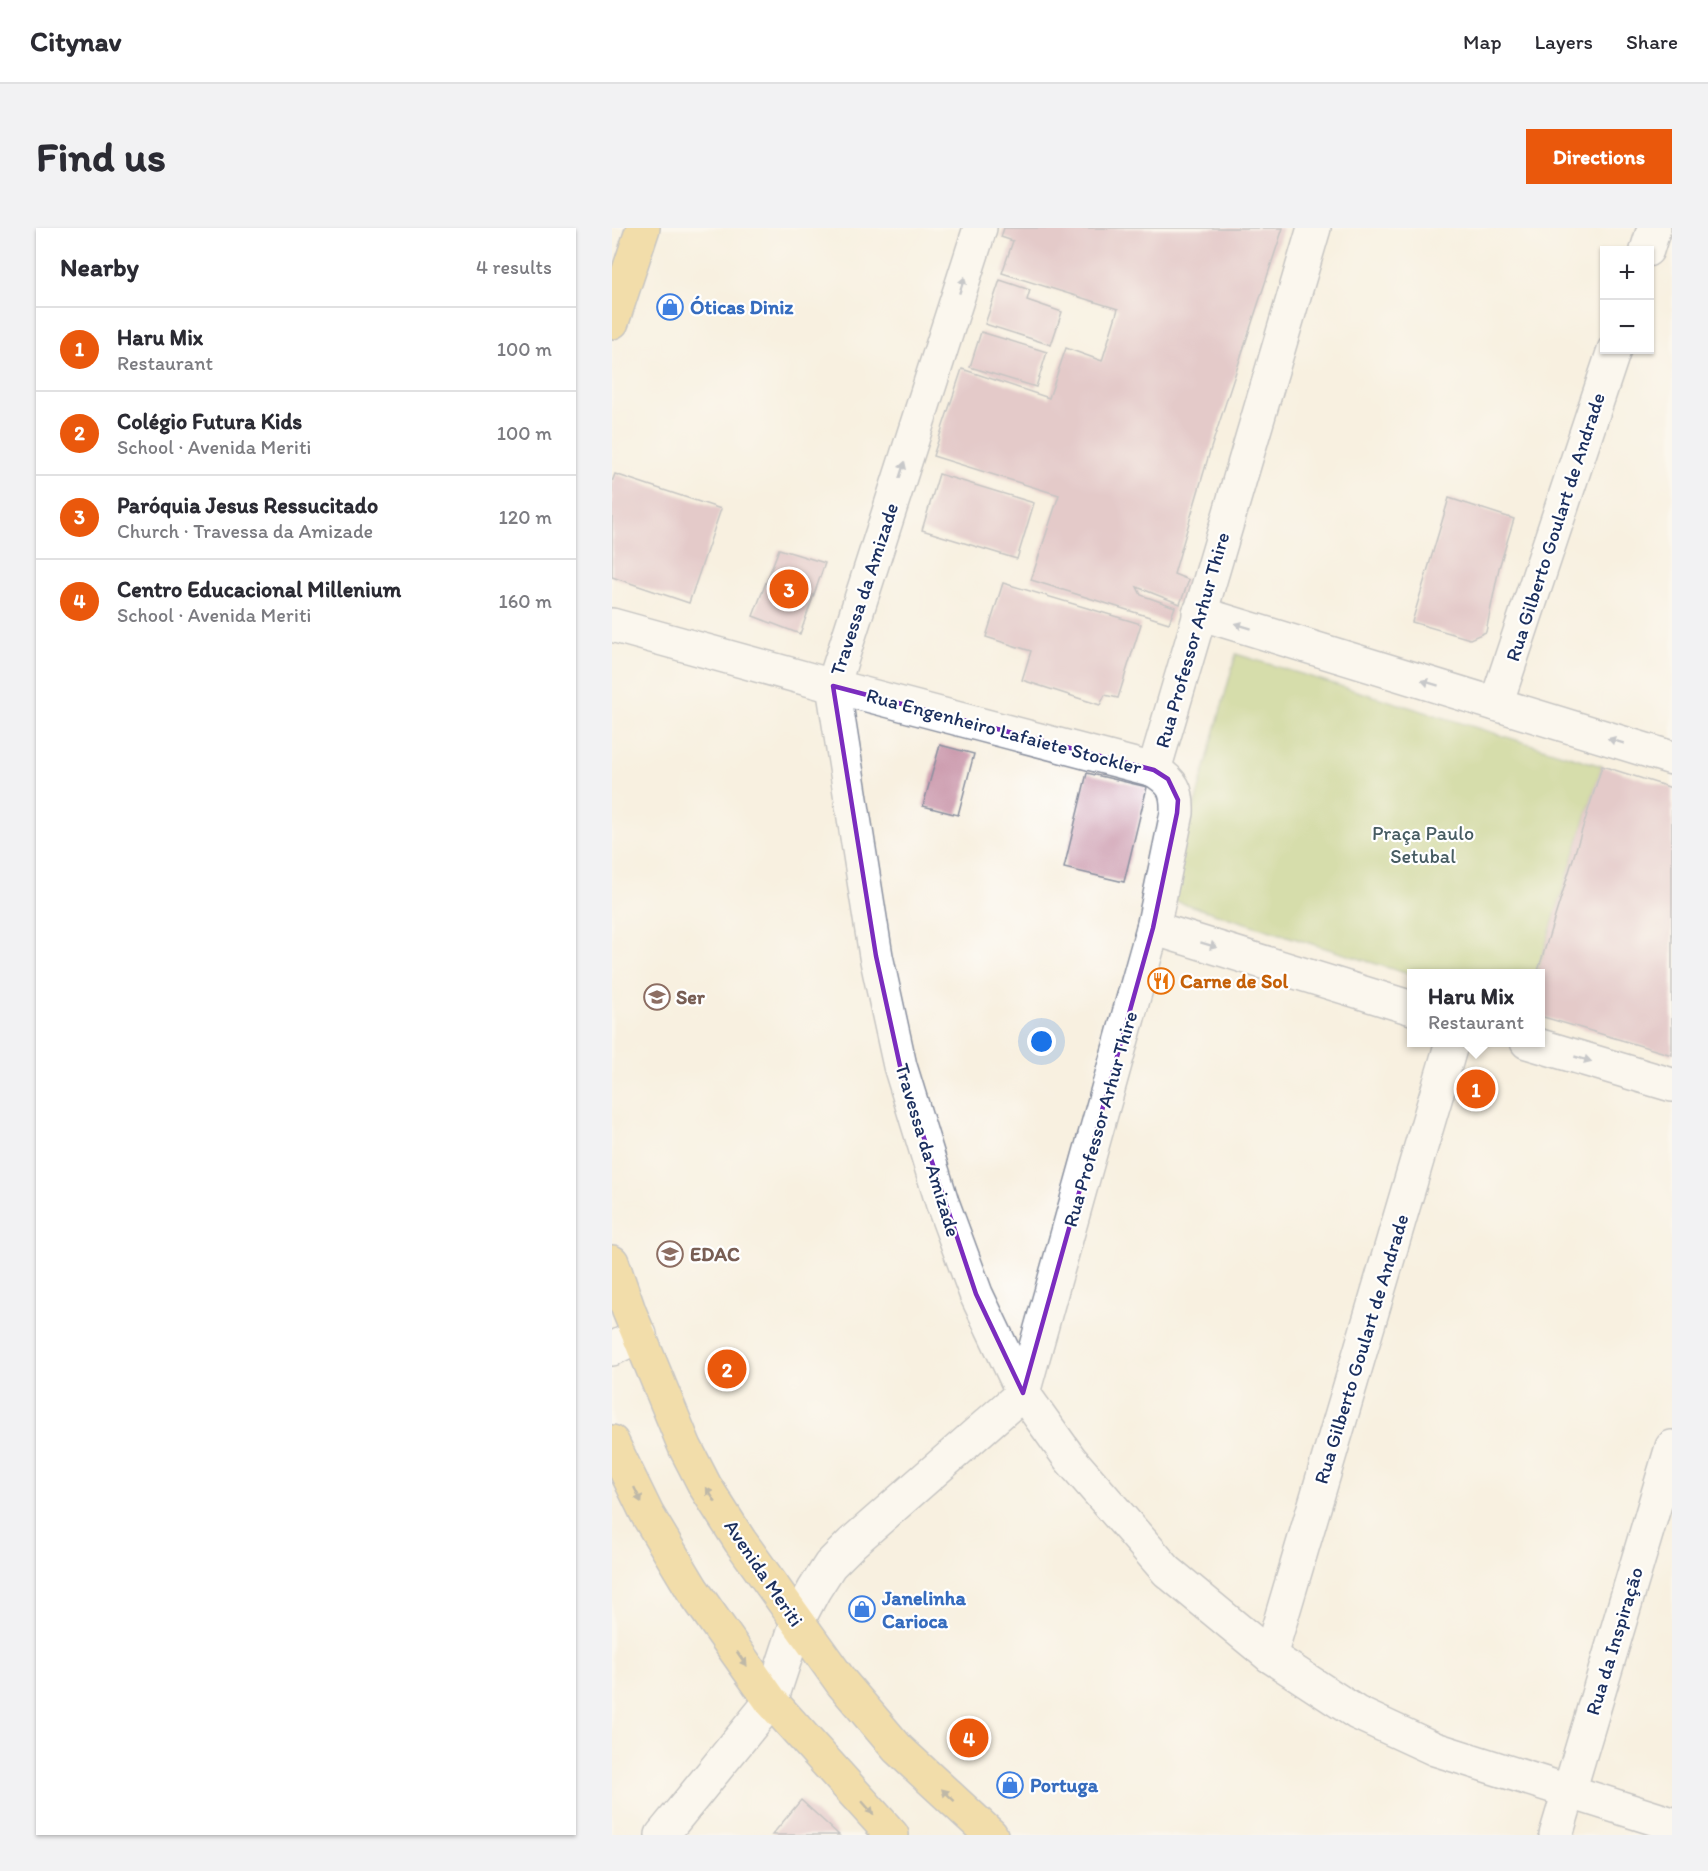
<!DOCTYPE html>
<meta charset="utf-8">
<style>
:root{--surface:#fff;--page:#f2f2f3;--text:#2b2b33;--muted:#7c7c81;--line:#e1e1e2;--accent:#ea580c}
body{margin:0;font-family:Itim,sans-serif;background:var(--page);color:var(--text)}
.controls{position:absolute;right:18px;top:18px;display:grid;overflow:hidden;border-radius:0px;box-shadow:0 2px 4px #0004}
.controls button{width:54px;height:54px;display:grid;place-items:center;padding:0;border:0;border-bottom:2px solid var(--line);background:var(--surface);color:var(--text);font:30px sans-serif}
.you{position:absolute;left:430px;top:814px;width:21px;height:21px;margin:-15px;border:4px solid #fff;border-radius:50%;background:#1a73e8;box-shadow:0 0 0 9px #1a73e833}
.badge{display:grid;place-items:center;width:39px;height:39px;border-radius:50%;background:var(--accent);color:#fff;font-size:20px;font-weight:700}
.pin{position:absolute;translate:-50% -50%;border:3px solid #fff;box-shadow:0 2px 6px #0006}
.popup{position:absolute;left:795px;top:741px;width:138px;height:78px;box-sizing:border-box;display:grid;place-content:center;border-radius:0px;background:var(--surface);filter:drop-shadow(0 2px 4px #0005);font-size:20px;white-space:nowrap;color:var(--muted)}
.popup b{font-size:22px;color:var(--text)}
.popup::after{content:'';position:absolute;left:50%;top:100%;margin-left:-12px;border:12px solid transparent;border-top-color:var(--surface)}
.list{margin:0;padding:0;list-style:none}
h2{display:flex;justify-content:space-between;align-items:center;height:78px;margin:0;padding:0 24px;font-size:26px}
h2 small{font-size:20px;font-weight:400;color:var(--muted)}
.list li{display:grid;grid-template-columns:39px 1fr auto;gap:18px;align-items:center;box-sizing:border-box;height:84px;padding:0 24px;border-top:2px solid var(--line)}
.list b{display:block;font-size:22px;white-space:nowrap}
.list p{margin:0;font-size:20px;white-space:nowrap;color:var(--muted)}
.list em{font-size:20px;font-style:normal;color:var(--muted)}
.map{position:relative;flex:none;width:1060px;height:1607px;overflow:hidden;border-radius:0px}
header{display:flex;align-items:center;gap:36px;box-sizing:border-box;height:84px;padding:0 30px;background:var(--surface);border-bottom:2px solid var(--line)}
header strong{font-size:28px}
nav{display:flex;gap:33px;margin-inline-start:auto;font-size:21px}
.intro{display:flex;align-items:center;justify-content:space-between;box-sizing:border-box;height:144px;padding:0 36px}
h1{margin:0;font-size:42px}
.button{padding:15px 27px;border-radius:0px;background:var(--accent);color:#fff;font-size:21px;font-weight:700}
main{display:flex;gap:36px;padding:0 36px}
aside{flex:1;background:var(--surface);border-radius:0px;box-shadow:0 2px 4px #0004}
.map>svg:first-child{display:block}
.green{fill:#adc56b;stroke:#647a64;stroke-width:1.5}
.building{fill:#cc9bae}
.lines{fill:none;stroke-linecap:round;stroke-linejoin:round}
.minor-casing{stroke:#8a909f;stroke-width:36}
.primary-casing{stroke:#8a909f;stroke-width:36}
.minor{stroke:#fff;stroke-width:33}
.primary{stroke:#ecc669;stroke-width:33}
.oneway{fill:#8d97ae}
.oneway2{fill:#797363}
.marked{fill:none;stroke:#7b2cbf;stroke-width:4.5;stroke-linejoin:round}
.labels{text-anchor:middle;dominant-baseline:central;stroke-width:4.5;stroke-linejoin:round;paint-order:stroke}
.shop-label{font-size:20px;font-weight:bold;fill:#366cbe;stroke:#fff;text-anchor:start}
.street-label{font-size:20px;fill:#1b2f5e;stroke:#fff}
.park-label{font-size:20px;fill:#475c62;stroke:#fff}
.food-label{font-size:20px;font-weight:bold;fill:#c56008;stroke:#fff;text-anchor:start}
.education-label{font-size:20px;font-weight:bold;fill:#785e54;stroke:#fff;text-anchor:start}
</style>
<header>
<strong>Citynav</strong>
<nav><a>Map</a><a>Layers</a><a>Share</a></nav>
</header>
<div class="intro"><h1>Find us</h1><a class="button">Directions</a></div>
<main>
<aside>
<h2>Nearby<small>4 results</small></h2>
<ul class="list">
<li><span class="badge">1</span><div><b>Haru Mix</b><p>Restaurant</p></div><em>100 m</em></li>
<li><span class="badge">2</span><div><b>Colégio Futura Kids</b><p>School · Avenida Meriti</p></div><em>100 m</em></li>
<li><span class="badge">3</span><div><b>Paróquia Jesus Ressucitado</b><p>Church · Travessa da Amizade</p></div><em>120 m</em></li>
<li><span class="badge">4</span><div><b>Centro Educacional Millenium</b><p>School · Avenida Meriti</p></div><em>160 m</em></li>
</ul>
</aside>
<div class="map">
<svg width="1060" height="1607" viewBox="0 0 1060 1607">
<rect width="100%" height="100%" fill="#fff"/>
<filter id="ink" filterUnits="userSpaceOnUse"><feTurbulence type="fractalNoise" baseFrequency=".0167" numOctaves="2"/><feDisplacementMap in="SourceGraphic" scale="12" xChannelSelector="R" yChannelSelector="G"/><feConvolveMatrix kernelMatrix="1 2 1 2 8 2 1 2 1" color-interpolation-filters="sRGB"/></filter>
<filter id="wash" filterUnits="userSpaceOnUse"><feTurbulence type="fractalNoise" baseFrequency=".008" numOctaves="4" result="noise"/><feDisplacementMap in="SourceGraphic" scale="24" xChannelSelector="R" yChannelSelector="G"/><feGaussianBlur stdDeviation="1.35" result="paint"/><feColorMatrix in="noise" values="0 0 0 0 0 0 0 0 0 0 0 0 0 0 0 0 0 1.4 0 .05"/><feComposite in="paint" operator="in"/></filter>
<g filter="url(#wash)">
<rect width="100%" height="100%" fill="#f8f0e0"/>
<path class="green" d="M624 426 990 538 925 745 800 746 799 747 557 671Z"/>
<g id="blocks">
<g class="building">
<path d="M392 0H671L598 223 562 346 577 352 568 376 525 359 529 367 563 379 557 395 419 352 447 267 321 228 350 141 437 170 454 120 490 133 506 81 390 45 401 13 389 9Z"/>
<path d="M388 52 418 62 415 72 450 84 439 117 373 96Z"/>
<path d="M369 104 435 124 424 159 358 139Z"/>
<path d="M3 246 109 281 77 375 0 349V254Z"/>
<path d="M327 246 422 275 405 331 310 302Z"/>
<path d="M837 270 902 291 887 340 874 404 858 411 800 394Z"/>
<path d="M167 321 213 335 188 406 141 388Z"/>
<path d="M391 355 529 396 506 470 493 467 488 477 410 452 419 423 374 409Z"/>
<path d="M328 517 362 526 346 587 311 578Z"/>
<path d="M990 538 1060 560V827L928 788V746H925Z"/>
<path d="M475 545 535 559 512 654 452 640Z"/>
<path d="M189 1572 227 1607H160Z"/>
</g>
</g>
</g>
<g filter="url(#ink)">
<use href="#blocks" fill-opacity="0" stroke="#8a909f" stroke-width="1.5"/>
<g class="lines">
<g class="minor-casing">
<g id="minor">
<path d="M368 0 221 458 264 728 288 838 330 974 364 1066 411 1165 458 1231 555 1343 658 1428 745 1485 823 1521 1060 1596"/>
<path d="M1035 22 1042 0"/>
<path d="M587 385 1060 530"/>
<path d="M0 397 221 458 542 542"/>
<path d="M884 476 1002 122"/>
<path d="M541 700 800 780"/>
<path d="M915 814 1060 857"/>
<path d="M0 1121 28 1107"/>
<path d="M658 1428 840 814"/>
<path d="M50 1607 159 1473 185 1394 202 1362 218 1337 240 1315 411 1165 541 700 565 585C566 562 561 554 542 542L702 0"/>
<path d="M944 1607 1060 1219"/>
</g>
</g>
<g class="primary-casing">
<g id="primary">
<path d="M0 94 31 0"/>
<path d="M0 1034 17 1083 73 1219 93 1258 128 1313 230 1455 286 1521 379 1607"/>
<path d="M0 1214 35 1286 80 1361 159 1473 280 1607"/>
</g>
</g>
<use href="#minor" class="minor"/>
<use href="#primary" class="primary"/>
</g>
<defs><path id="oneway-solid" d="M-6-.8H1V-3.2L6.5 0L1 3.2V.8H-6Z" transform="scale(1.5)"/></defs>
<g class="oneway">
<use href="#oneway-solid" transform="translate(350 57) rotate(-72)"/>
<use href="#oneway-solid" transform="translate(290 242) rotate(-72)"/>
<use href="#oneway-solid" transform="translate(631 398) rotate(-163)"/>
<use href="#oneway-solid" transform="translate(818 455) rotate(-163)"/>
<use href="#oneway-solid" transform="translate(1004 513) rotate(-163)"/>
<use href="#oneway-solid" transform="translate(597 717) rotate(17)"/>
<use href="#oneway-solid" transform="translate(971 831) rotate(16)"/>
</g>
<g class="oneway2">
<use href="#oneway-solid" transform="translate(26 1267) rotate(64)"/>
<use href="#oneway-solid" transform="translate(99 1267) rotate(-122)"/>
<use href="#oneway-solid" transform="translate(130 1431) rotate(55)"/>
<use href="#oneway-solid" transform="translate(336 1567) rotate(-137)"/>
<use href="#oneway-solid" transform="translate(256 1580) rotate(49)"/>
</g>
</g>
<path d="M0 0H1060V1607H0ZM221 458 542 542 556 551 566 572 565 585 541 700 411 1165 364 1066 288 838 264 728Z" fill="#f8f0e0" fill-opacity=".55" fill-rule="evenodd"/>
<path class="marked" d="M221 458 542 542 556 551 566 572 565 585 541 700 411 1165 364 1066 288 838 264 728Z"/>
<defs>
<g id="shop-ring" transform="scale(1.35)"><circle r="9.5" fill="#fff" stroke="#3f7fe0" stroke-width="1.5"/><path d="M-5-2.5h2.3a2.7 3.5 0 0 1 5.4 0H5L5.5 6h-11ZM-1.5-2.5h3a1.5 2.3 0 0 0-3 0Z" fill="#3f7fe0"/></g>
<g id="restaurant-ring" transform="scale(1.35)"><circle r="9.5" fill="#fff" stroke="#e8710a" stroke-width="1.5"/><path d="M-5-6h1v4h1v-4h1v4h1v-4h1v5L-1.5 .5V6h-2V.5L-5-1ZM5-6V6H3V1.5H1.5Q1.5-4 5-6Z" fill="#e8710a"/></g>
<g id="school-ring" transform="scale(1.35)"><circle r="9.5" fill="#fff" stroke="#8d6e63" stroke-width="1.5"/><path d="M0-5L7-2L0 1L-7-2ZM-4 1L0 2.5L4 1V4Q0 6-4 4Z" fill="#8d6e63"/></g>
</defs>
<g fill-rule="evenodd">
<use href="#shop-ring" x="58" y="79"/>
<use href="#restaurant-ring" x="549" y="753"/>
<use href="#school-ring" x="45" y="769"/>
<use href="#school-ring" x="58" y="1026"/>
<use href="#shop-ring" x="250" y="1381"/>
<use href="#shop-ring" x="398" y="1557"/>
</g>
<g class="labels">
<g class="shop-label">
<text x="78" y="79">Óticas Diniz</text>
<text x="270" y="1370">Janelinha<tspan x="270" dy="23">Carioca</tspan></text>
<text x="418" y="1557">Portuga</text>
</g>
<g class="street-label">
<text transform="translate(943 299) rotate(-72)">Rua Gilberto Goulart de Andrade</text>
<text transform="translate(252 361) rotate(-72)">Travessa da Amizade</text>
<text transform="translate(580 412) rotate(-74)">Rua Professor Arhur Thire</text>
<text transform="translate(392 503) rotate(15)">Rua Engenheiro Lafaiete Stockler</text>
<text transform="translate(488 891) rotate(-74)">Rua Professor Arhur Thire</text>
<text transform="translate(316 922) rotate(73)">Travessa da Amizade</text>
<text transform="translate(749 1121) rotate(-73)">Rua Gilberto Goulart de Andrade</text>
<text transform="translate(152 1345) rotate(56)">Avenida Meriti</text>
<text transform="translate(1002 1413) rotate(-73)">Rua da Inspiração</text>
</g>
<g class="park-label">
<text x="811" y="605">Praça Paulo<tspan x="811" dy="23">Setubal</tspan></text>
</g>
<g class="food-label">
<text x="568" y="753">Carne de Sol</text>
</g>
<g class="education-label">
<text x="64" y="769">Ser</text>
<text x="78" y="1026">EDAC</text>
</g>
</g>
</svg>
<div class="controls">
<button>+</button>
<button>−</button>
</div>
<div class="you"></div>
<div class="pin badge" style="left:864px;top:861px">1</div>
<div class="popup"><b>Haru Mix</b>Restaurant</div>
<div class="pin badge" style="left:115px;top:1141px">2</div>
<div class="pin badge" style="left:177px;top:361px">3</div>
<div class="pin badge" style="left:357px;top:1510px">4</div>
</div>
</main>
